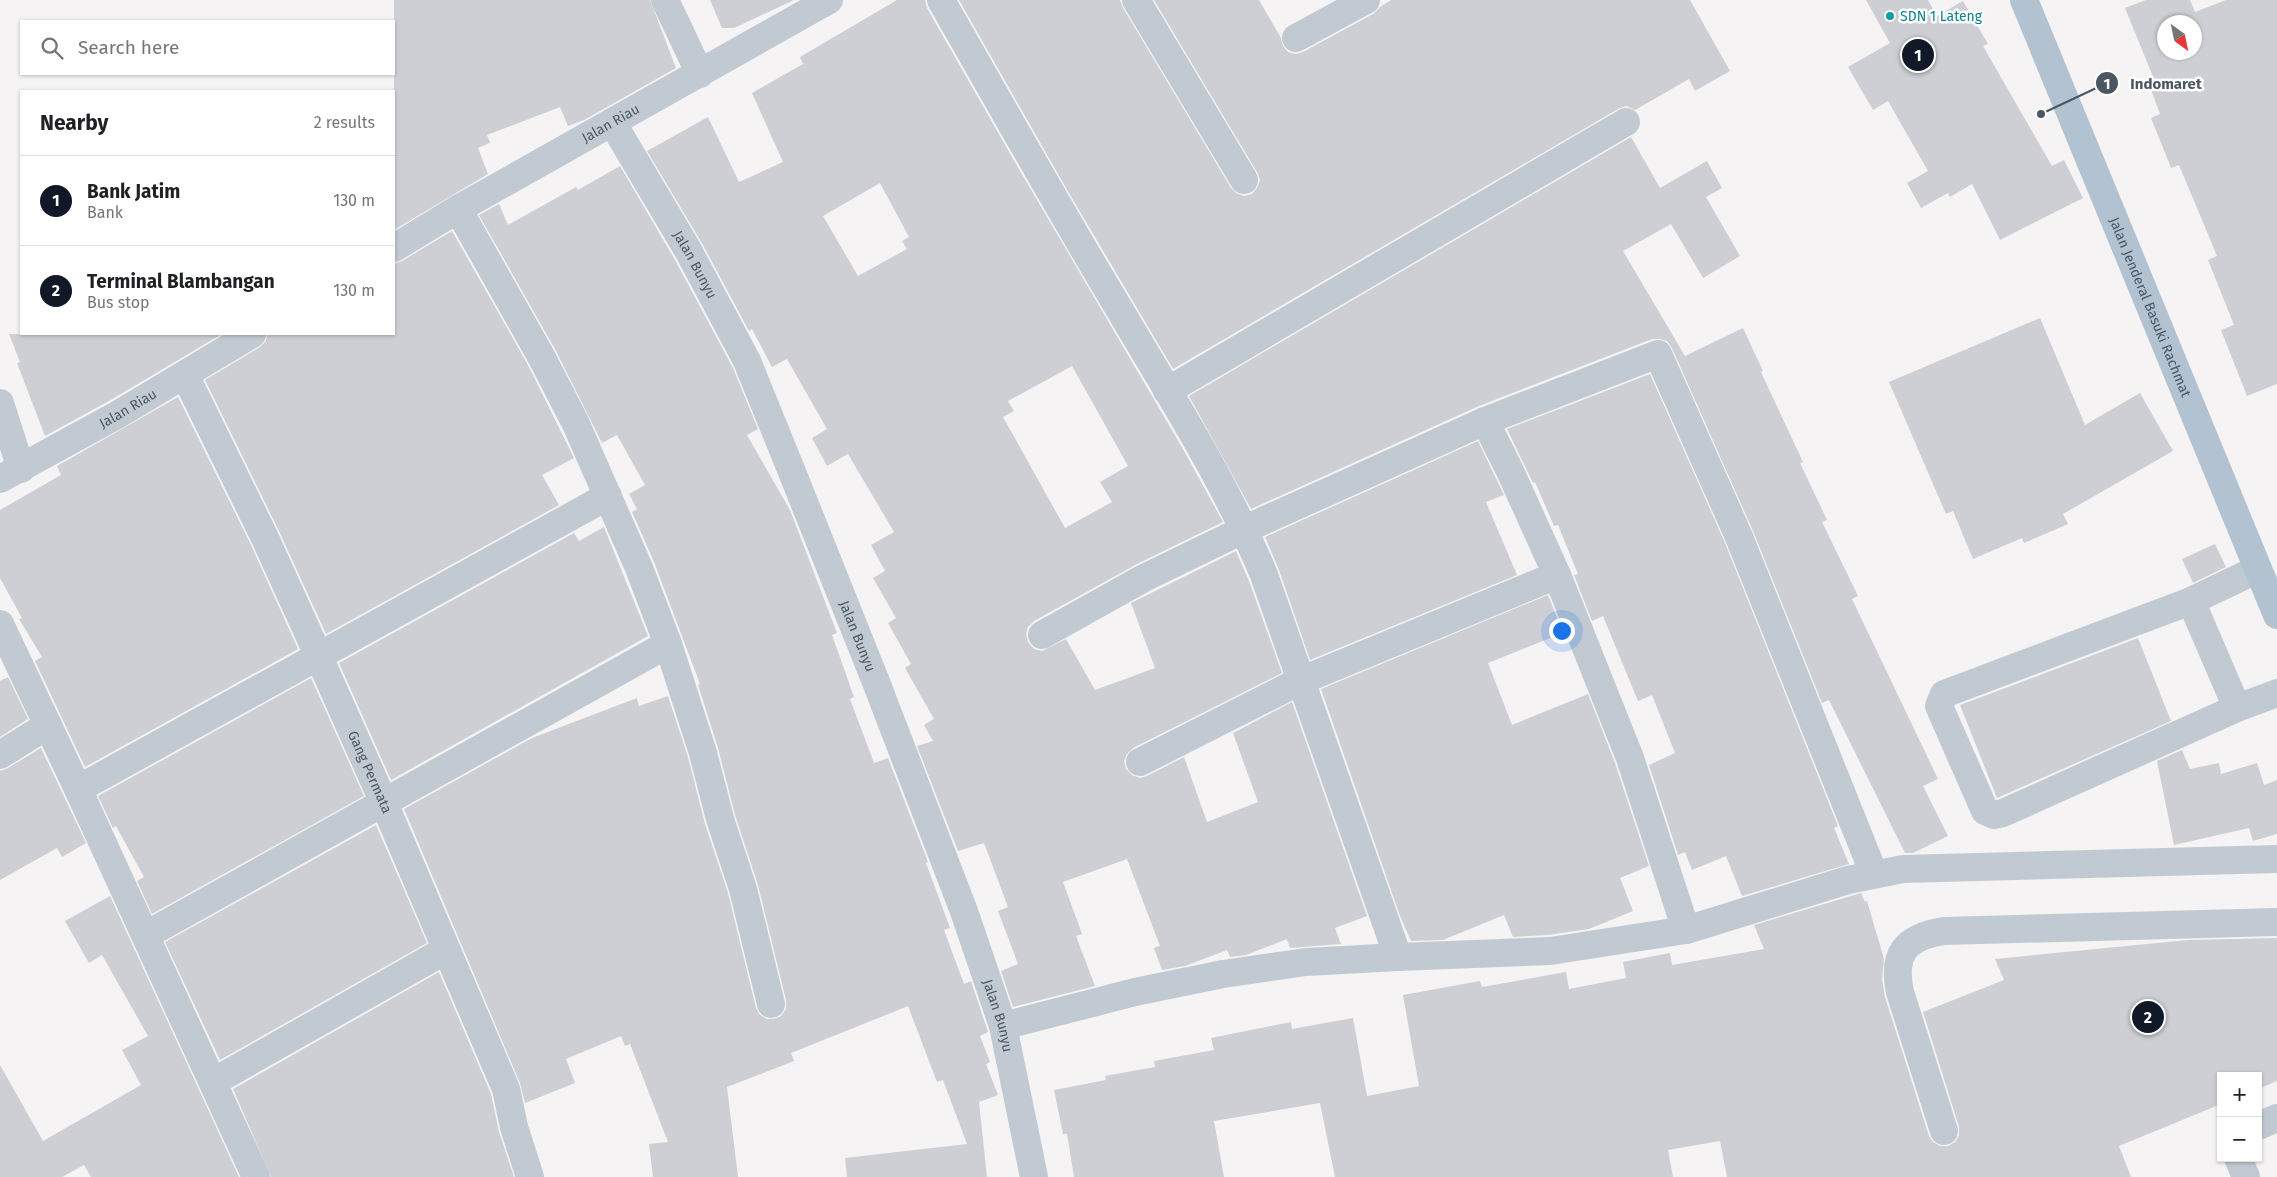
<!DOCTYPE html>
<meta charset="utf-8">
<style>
:root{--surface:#fff;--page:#f6f6f6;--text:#202124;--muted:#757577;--line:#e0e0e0;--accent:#111827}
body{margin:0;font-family:"Fira Sans",sans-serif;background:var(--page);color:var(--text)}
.controls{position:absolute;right:15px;bottom:15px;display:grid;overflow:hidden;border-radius:0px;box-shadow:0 1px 4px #0004}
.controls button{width:45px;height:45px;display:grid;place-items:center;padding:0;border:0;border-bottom:1px solid var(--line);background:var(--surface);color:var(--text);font:25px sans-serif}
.compass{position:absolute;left:2157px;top:15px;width:45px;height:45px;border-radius:50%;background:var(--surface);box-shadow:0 1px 4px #0004;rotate:147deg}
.you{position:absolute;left:1561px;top:630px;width:18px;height:18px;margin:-12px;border:4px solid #fff;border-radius:50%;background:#1a73e8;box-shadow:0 0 0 8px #1a73e833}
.badge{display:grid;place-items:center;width:32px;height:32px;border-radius:50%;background:var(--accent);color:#fff;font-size:16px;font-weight:700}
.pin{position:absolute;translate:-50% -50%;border:2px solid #fff;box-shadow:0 1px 5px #0006}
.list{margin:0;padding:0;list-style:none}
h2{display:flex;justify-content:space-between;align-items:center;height:65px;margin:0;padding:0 20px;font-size:21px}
h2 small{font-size:16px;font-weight:400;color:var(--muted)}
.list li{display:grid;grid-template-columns:32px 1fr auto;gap:15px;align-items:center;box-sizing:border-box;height:90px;padding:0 20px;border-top:1px solid var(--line)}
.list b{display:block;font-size:19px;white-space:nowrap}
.list p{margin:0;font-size:16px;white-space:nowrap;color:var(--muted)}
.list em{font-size:16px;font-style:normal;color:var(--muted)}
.icon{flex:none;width:28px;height:28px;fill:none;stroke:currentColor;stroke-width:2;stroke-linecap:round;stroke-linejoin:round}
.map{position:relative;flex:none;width:2277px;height:1177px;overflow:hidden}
.search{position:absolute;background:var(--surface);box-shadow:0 1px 4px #0004;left:20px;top:20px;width:375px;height:55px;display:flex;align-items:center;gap:12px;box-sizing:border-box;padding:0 18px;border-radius:0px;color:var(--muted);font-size:19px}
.panel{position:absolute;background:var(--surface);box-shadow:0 1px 4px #0004;left:20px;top:90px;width:375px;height:245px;border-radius:0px}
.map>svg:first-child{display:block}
.building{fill:#cdcfd5;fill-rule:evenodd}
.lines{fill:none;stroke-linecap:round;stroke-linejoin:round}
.minor{stroke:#c1cad2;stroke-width:28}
.major{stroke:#b3c2d1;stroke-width:28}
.culture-dot{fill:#0f9aa8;stroke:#fff;stroke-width:2}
.labels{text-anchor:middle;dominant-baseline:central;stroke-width:5;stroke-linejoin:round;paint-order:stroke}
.culture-label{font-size:14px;fill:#0d838f;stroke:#fff;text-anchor:start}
.street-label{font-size:14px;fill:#4a5661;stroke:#fff}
.leader{fill:none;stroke:#4a5661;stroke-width:2}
.callout-dot{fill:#4a5661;stroke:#fff;stroke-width:2}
.mark-label{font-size:15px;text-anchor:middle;font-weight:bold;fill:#fff}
.callout-label{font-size:15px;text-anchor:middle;font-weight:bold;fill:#4a5661;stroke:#fff;stroke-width:5;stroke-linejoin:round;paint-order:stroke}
</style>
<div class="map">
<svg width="2277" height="1177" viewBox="0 0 2277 1177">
<rect width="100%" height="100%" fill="#f5f3f3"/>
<g class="building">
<path d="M394 0H650L676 68 584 120 568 126 560 107 487 135 490 143 478 148 488 174 394 230Z"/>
<path d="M710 0H794L734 28H722Z"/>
<path d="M897 0H925L927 8 1016 164 1183 449 1223 522 1137 564 1034 621 1028 627 1026 634 1028 642 1034 649 1042 651 1066 639 1095 690 1155 668 1131 603 1236 551 1249 581 1282 673 1133 748 1127 754 1124 761 1126 769 1132 775 1140 778 1147 776 1184 757 1207 822 1258 802 1233 733 1292 702 1367 916 1335 928 1341 944 1290 948 1287 939 1246 955 1230 957 1227 950 1185 966 1162 970 1154 948 1160 946 1127 859 1063 882 1082 934 1076 936 1095 986 1013 1007 1001 971 1018 964 998 911 1008 907 984 843 958 851 917 746 933 741 924 725 934 719 905 668 911 664 888 623 896 618 873 578 885 571 871 545 894 532 848 454 827 466 812 438 827 429 787 359 772 367 752 329 749 331 703 245 647 151 708 117 739 182 783 162 752 93 803 64 800 57ZM880 183 909 237 902 241 907 249 858 276 823 216ZM1072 366 1128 466 1100 482 1112 502 1065 528 1003 417 1014 411 1008 401Z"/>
<path d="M959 0H1120L1123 8 1231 188 1236 193 1244 196 1252 194 1257 188 1260 180 1257 172 1154 0H1259L1281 38 1283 46 1288 52 1296 54 1303 52 1373 14 1380 7 1391 0H1690L1730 71 1695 91 1689 79 1635 110 1626 106 1618 109 1173 369 1066 188Z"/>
<path d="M1866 0H1928L1937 16 1963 1 1988 44 1983 46 2052 166 2064 160 2083 198 2000 240 1972 184 1950 197 1948 193 1921 208 1907 183 1928 171 1888 101 1873 110 1848 67 1890 43Z"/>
<path d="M2146 0H2190L2195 12 2226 0H2277V384L2247 396 2221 330 2234 325 2208 260 2217 256 2179 165 2171 168 2151 118 2160 114 2150 87 2156 84 2125 8ZM2164 22H2194V52H2164Z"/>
<path d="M1631 137 1660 188 1707 161 1722 188 1706 197 1740 256 1703 278 1671 224 1623 251 1685 356 1743 328 1763 371 1761 372 1803 462 1800 463 1827 520 1822 522 1858 596 1852 599 1938 779 1923 786 1948 836 1913 853H1905L1829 700 1822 703 1753 531 1672 348 1667 341 1660 339H1652L1479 406 1251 509 1189 396Z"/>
<path d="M620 166 675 260 733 368 758 429 747 435 790 510 795 523 837 633 832 635 854 697 850 699 874 763 888 758 928 862 926 863 950 928 944 930 964 984 971 981 988 1032 980 1036 990 1062 986 1064 998 1095 979 1102 987 1177H847L845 1158 967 1144 943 1080 937 1082 908 1006 791 1053 794 1061 727 1087 738 1177H653L649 1144 668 1142 630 1044 625 1046 621 1036 566 1059 575 1083 525 1103 520 1083 404 809 532 738 637 698 639 706 668 696 688 757 705 824 728 893 756 1008 760 1015 767 1019H774L781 1016 786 1009V1000L758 885 735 815 718 748 698 685 700 684 654 562 632 512 637 509 629 494 645 485 617 435 602 443 556 351 479 215 499 204 508 225 576 187 578 190Z"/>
<path d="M452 231 528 365 574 458 542 475 559 505 326 634 279 531 205 380 260 347 265 342 268 334H394V264L402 261Z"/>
<path d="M2040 318 2085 425 2140 393 2173 451 2063 514 2068 524 2024 543 2022 538 1973 559 1953 511 1946 514 1889 382Z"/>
<path d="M9 334H222L109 401 45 436 17 363 20 362Z"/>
<path d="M1650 374 1725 543 1838 826 1834 828 1849 864 1742 896 1726 856 1692 870 1685 852 1678 855 1649 765 1675 753 1652 695 1638 701 1603 616 1592 621 1574 575 1578 574 1558 525 1554 526 1535 482 1533 483 1507 429Z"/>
<path d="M178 397 251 545 298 649 85 767 35 661 42 657 19 619 22 618 0 578V510L61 475 57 466Z"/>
<path d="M1478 441 1504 495 1486 502 1517 575 1310 660 1279 570 1265 537Z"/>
<path d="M604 527 648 636 391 780 339 663 574 533 579 541Z"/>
<path d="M2215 544 2226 567 2193 583 2182 559Z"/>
<path d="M1548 595 1563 633 1488 663 1512 725 1588 694 1615 763 1649 866 1620 878 1633 911 1589 929 1548 935 1513 937 1504 915 1443 940 1411 941 1400 916 1321 689Z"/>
<path d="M2138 638 2171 721 1997 798 1960 705Z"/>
<path d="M8 677 28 719 0 737V681Z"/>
<path d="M311 678 364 796 152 914 137 881 144 877 116 826 113 828 98 796Z"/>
<path d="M41 748 86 843 62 857 57 848 0 880V771L8 768Z"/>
<path d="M2182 750 2190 769 2219 763 2221 774 2257 763 2264 785 2277 780V834L2253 841 2249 828 2174 845 2157 761Z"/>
<path d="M376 825 427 943 220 1060 165 942Z"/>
<path d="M1861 893 1865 902 1867 901 1884 959 1882 979 1885 997 1929 1136 1933 1142 1940 1146H1948L1955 1142 1959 1135V1127L1923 1012 2004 980 1995 959 2188 940 2277 938V1081L2258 1089V1076H2221V1104L2119 1146 2131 1177H1727L1720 1141 1668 1150 1673 1177H1335L1320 1103 1214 1121 1224 1177H1074L1067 1134H1063L1054 1090 1106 1080 1105 1076 1155 1067 1154 1061 1214 1050 1211 1038 1291 1022 1292 1029 1353 1018 1367 1096 1419 1086 1403 995 1480 981 1482 987 1566 972 1569 989 1626 978 1623 962 1670 953 1672 965 1764 949 1754 925Z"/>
<path d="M110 896 239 1177H91L84 1165 62 1177H0V1065L43 1141 141 1085 122 1050 148 1036 102 955 89 963 65 921Z"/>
<path d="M439 972 491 1094 499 1132 514 1177H271L233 1089Z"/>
</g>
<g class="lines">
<g class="minor">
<path d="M665 0 700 74"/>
<path d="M941 0C1000 104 1059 209 1121 312 1171 397 1226 483 1264 575L1398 957"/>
<path d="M1136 0 1244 180"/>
<path d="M1296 38 1366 0"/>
<path id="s1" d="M612 122 689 252 747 361 792 472 876 682 965 914 1003 1026 1034 1177"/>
<path d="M458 209 542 358 576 424 639 568 668 644 703 753 720 819 743 889 771 1004"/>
<path id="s2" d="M394 248 458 209 829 0"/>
<path id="s3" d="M185 375 265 538 319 657 384 803 506 1089 514 1127 530 1177"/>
<path d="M1167 391 1626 122"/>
<path d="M0 403 21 469"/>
<path d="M1485 421 1510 471 1557 575 1630 758 1686 930"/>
<path id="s4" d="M0 479 117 415 252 334"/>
<path d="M2258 569 2191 601 2237 708 2277 693"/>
<path d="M2191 601 1944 694 1939 706 1985 811 1994 815 2003 813 2237 708"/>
<path d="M0 624 78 789 256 1177"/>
<path d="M1042 635 1144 578 1245 529 1485 421 1658 354 1739 537 1874 874"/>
<path d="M0 755 48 725"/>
<path d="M1140 762 1300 681 1557 575"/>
<path d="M78 789 608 496"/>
<path d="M146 935 668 644"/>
<path d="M1003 1026 1135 992 1223 974 1306 962 1398 957 1550 951 1686 930 1848 880 1903 869 2277 859"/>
<path d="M213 1082 446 950"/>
<path d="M2258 1126 2277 1118"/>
<path d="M1944 1131 1900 992C1892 954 1905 937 1944 931L2277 922"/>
<path d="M2238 1158 2246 1177"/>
</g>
<path class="major" id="s5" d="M2024 0 2277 615"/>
</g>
<circle class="culture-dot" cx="1890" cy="16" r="5"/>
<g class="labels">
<g class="culture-label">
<text x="1900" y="16">SDN 1 Lateng</text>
</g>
<g class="street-label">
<text stroke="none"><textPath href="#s2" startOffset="250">Jalan Riau</textPath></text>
<text stroke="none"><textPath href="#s1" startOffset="165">Jalan Bunyu</textPath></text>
<text stroke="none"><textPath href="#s5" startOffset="332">Jalan Jenderal Basuki Rachmat</textPath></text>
<text stroke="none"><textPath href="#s4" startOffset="146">Jalan Riau</textPath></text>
<text stroke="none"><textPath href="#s1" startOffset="571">Jalan Bunyu</textPath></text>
<text stroke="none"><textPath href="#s3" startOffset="438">Gang Permata</textPath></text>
<text stroke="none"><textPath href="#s1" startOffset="976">Jalan Bunyu</textPath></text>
</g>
</g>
<path class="leader" d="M2041 114L2107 83"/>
<g class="callout-dot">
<circle cx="2041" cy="114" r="5"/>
<circle cx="2107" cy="83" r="12"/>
</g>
<g class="mark-label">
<text x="2107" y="89">1</text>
</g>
<g class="callout-label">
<text x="2166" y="89">Indomaret</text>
</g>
</svg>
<div class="controls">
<button>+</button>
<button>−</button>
</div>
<svg class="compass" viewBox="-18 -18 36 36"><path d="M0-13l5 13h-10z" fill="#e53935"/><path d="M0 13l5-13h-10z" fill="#757577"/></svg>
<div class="you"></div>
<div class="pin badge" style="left:1918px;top:55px">1</div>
<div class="pin badge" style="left:2148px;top:1017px">2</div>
<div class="search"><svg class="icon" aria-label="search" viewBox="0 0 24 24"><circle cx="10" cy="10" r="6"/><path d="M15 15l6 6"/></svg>Search here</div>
<section class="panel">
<h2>Nearby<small>2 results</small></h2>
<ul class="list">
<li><span class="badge">1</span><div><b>Bank Jatim</b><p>Bank</p></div><em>130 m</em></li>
<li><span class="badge">2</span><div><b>Terminal Blambangan</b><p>Bus stop</p></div><em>130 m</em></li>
</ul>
</section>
</div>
